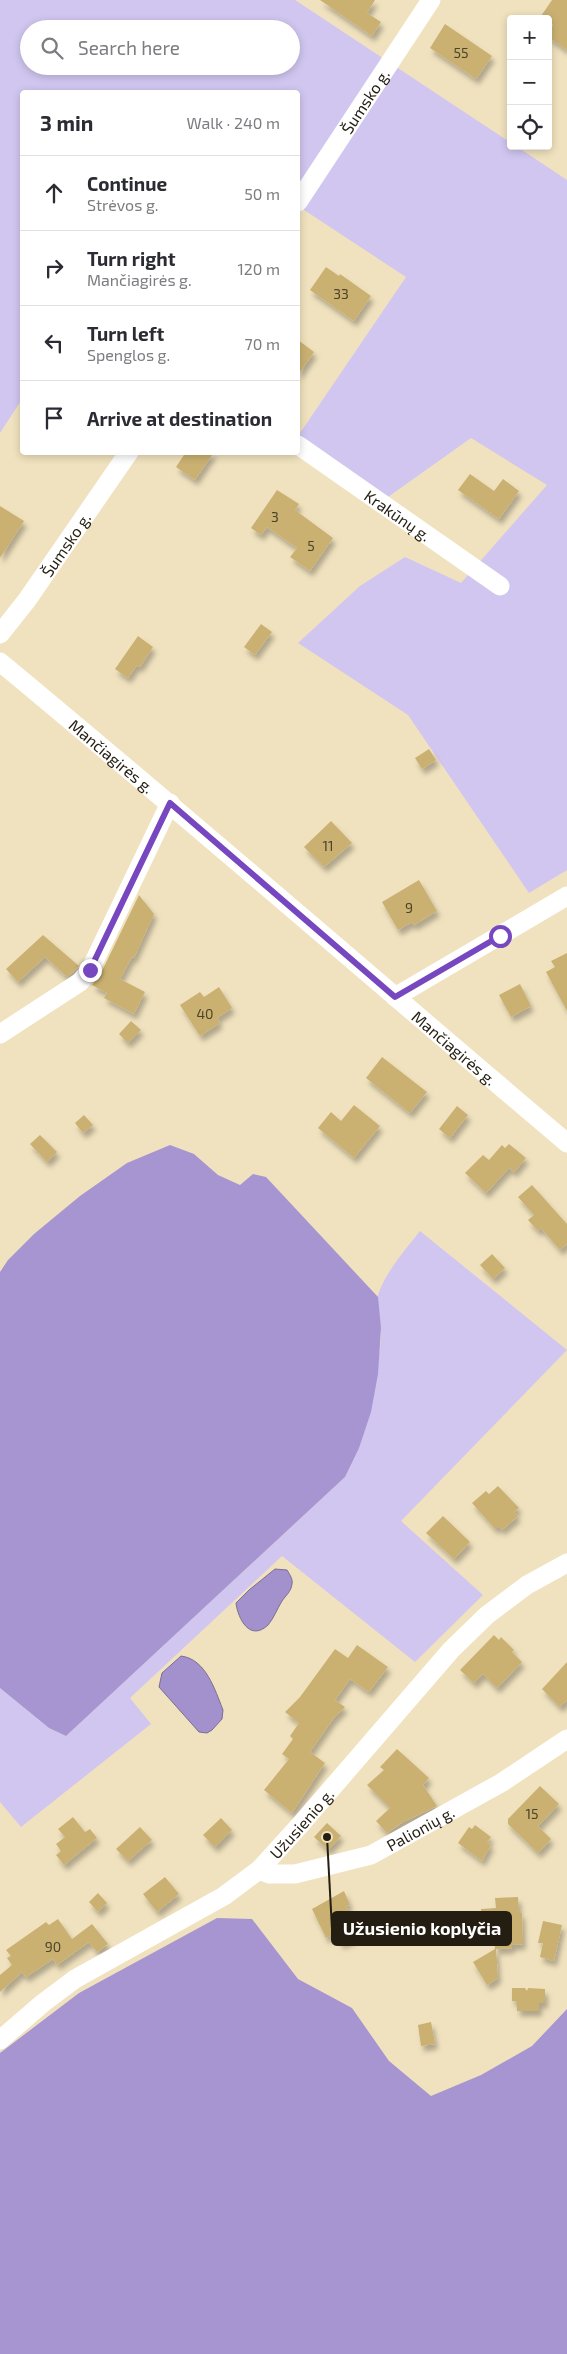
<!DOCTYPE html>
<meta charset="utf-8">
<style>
:root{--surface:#fff;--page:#f7f7f7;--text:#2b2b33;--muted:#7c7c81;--line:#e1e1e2}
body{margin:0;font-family:"Exo 2",sans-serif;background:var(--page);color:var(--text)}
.controls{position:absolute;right:15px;top:15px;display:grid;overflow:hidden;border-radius:5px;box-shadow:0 2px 8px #0003}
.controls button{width:45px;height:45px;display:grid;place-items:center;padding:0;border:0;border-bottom:1px solid var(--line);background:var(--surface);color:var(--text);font:25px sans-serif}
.stop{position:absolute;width:15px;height:15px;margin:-11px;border:4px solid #7647bf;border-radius:50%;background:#fff}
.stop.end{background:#7647bf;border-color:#fff;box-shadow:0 1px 5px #0008}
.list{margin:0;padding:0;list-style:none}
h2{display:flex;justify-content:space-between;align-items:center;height:65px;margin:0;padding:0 20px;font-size:21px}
h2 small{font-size:16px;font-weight:400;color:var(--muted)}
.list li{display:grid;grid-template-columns:32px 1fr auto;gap:15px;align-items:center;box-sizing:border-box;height:75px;padding:0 20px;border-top:1px solid var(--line)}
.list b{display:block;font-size:19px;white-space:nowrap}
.list p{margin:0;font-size:16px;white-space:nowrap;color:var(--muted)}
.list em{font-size:16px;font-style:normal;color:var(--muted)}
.icon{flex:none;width:28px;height:28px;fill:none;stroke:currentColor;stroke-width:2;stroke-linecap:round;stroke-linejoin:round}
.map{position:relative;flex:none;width:567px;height:2354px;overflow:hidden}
.search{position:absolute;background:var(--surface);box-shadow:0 2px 8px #0003;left:20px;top:20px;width:280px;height:55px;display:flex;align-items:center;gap:12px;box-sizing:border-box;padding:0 18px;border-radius:28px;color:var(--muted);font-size:19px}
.panel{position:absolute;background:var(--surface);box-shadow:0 2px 8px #0003;left:20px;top:90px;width:280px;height:365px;border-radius:5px}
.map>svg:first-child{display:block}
.green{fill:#d1c6f0;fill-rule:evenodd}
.forest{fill:#a695d0}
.water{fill:#a291cc;stroke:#7c6e94}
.building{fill:#cab172;filter:url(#shadow)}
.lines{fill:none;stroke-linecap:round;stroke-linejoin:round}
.street{stroke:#fff;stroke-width:19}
.route{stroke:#7647bf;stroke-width:6}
.labels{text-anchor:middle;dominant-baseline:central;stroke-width:5;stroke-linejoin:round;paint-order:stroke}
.number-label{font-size:14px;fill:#4d4329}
.street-label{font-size:16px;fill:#231e11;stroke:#f0e2be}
.leader{fill:none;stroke:#231e11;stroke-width:2}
.callout-dot{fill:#231e11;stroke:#f0e2be;stroke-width:2}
.callout{fill:#231e11;stroke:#231e11;stroke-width:2}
.callout-label{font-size:18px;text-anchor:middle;font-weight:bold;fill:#fff}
</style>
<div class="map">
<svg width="567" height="2354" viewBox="0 0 567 2354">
<defs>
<filter id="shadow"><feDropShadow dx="3" dy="5.5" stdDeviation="2.5" flood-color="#0004"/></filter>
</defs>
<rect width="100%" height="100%" fill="#f0e2be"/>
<g class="green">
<path d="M0 0H295L511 143V146H516L567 180V870L529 893 408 715 298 643 360 586 405 557 461 583 547 485 471 438 388 497 298 436 406 277 298 206V92H22V399L0 433ZM29 29H291V66H29Z"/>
<path d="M420 1231 567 1350 401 1521 483 1595 415 1662 282 1556 130 1698 151 1724 21 1827 0 1802V1688L49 1728 66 1736 345 1477C367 1429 376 1389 381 1337 382 1324 375 1306 378 1295 386 1271 405 1250 420 1231Z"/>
</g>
<g class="forest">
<path d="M170 1145 194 1154 218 1175 240 1185 253 1174 266 1177 378 1297 381 1328 378 1374 371 1412 359 1448 345 1477 66 1736 49 1728 0 1688V1272L8 1260 34 1234 80 1196 127 1163Z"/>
<path d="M217 1918 252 1919 298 1979 352 2008 389 2061 431 2096 481 2075 532 2046 567 2009V2354H0V2053L79 1993Z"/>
</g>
<g class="water">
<path d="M275 1569 287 1570C290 1575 293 1579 292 1584 291 1592 286 1595 282 1601 277 1609 274 1618 268 1625 250 1642 238 1619 236 1603L249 1590Z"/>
<path d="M181 1656C206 1659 215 1690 223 1710L222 1719 212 1730 207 1733 199 1732 159 1687 162 1673Z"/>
</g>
<g class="building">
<path d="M320 0H375L367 13 381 22 372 36Z"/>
<path d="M552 0H567V50L548 37V32L553 25 548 19 541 16Z"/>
<path d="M445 24 492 56 476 79 430 48Z"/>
<path d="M326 267 339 276 340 274 371 296 354 321 310 290Z"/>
<path d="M298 340 314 352 298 375Z"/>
<path d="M186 452H214L195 480 176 467Z"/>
<path d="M470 474 494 491 503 479 519 491 499 519 458 490Z"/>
<path d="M277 490 299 504 295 510 333 538 310 571 290 557 297 548 267 527 261 535 251 528Z"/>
<path d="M0 506 24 521 0 558Z"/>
<path d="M261 624 272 632 255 655 244 647Z"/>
<path d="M138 636 153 647 140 667 137 665 128 678 115 669Z"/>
<path d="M429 749 436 760 422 769 415 758Z"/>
<path d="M331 821 352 843 324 867 304 847Z"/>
<path d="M419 880 437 911 414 925 412 922 398 930 382 902Z"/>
<path d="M139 895 154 914 134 958 132 957 120 979 145 992 134 1014 104 998 107 993 92 985 100 975Z"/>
<path d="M43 935 79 966 67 977 45 957 18 982 6 969Z"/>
<path d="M567 953V1011L546 972 555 967 551 961Z"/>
<path d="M520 984 531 1006 511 1017 499 995Z"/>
<path d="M219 987 232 1008 217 1018 220 1023 200 1036 180 1005 200 992 204 997Z"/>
<path d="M131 1021 141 1030 128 1043 119 1034Z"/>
<path d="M382 1057 427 1092 410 1113 366 1078Z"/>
<path d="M354 1105 380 1126 354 1158 318 1128 331 1112 341 1121Z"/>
<path d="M457 1106 468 1115 450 1138 439 1129Z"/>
<path d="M84 1115 93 1125 83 1133 75 1123Z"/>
<path d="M40 1135 57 1152 47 1162 30 1144Z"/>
<path d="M509 1144 526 1158 514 1172 509 1168 486 1193 465 1173 483 1155 489 1160 502 1145 505 1148Z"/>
<path d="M532 1185 567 1224V1244L560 1250 541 1228 538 1231 528 1220 534 1215 518 1197Z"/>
<path d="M492 1254 505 1268 493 1279 480 1265Z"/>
<path d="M498 1486 519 1508 514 1512 518 1516 502 1530 498 1526 495 1529 472 1503 486 1491 489 1494Z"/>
<path d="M443 1516 470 1542 454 1559 426 1533Z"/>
<path d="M494 1635 499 1640 501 1637 514 1650 512 1652 522 1662 497 1688 483 1674 474 1683 460 1670Z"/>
<path d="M357 1645 388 1667 369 1692 350 1679 335 1700 345 1707 333 1719 310 1752 325 1763 292 1813 264 1790 289 1759 282 1754 293 1739 290 1736 299 1723 285 1712 300 1697 335 1649 348 1658Z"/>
<path d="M567 1662V1700L560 1707 542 1689Z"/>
<path d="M397 1749 429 1778 423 1785 437 1806 403 1822 387 1833 376 1821 390 1808 367 1785 384 1770 380 1767Z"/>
<path d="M540 1786 559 1804 538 1826 551 1839 538 1853 508 1824V1819Z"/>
<path d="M73 1817 85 1832 90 1829 97 1838 64 1865 56 1855 61 1851 56 1844 65 1837 58 1829Z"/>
<path d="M221 1818 232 1830 215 1847 203 1835Z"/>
<path d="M327 1823 341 1836 328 1850 314 1837Z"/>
<path d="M475 1825 491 1837 487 1842 491 1845 482 1861 458 1843 469 1827 472 1829Z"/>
<path d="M140 1827 152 1840 128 1861 116 1849Z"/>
<path d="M165 1877 179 1894 157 1912 143 1894Z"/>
<path d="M344 1891 350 1905 346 1906 360 1935 341 1944 336 1933 326 1938 312 1909Z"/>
<path d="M98 1893 107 1903 98 1912 89 1902Z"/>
<path d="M518 1897 519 1913H522L523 1944 512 1945V1948L496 1949 498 1978 487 1985 473 1962 495 1949 494 1928H482L481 1909 496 1908 495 1898Z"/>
<path d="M58 1919 72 1939 92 1924 108 1944 97 1952 89 1942 57 1965 53 1959 26 1977 22 1972 0 1992V1975L12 1965 7 1958 11 1956 6 1950 46 1922 49 1925Z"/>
<path d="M543 1921 562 1925 554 1961 540 1957 543 1943H538Z"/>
<path d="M512 1988H525L527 1991 528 1988 545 1989V2003H539V2011H517V2001H512Z"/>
<path d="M431 2022 435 2044 421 2046 418 2025Z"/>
</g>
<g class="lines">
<g class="street">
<path id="s1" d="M298 202 431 0"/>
<path id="s2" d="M298 445 500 586"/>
<path id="s3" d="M0 634 27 600 129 452"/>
<path id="s4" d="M0 662C191 820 378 983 567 1143"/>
<path d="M395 997 567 896"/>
<path d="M0 1034 80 982 90 970 170 803"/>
<path id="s5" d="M259 1870 269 1874H295L371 1855 501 1783 567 1739"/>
<path id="s6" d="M0 2040 43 2003 75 1979 224 1896 259 1870 300 1825 451 1650 487 1615 527 1585 567 1563"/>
</g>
</g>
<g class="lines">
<path class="route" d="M90 970 170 803 395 997 500 936"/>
</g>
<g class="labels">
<g class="number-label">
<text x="461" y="52">55</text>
<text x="341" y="293">33</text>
<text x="275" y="516">3</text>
<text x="311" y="545">5</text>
<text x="328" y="845">11</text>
<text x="409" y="907">9</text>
<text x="205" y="1013">40</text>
<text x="532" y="1813">15</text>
<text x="53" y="1946">90</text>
</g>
<g class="street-label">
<text stroke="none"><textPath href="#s1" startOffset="121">Šumsko g.</textPath></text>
<text stroke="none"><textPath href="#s2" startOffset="122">Krakūnų g.</textPath></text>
<text stroke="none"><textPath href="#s3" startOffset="111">Šumsko g.</textPath></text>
<text stroke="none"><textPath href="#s4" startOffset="146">Mančiagirės g.</textPath></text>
<text stroke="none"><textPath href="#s4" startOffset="596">Mančiagirės g.</textPath></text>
<text stroke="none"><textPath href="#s6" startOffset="374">Užusienio g.</textPath></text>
<text stroke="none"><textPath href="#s5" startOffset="171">Palionių g.</textPath></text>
</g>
</g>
<path class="leader" d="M327 1837L332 1929"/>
<circle class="callout-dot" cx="327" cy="1837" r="5"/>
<rect class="callout" x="332" y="1912" width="179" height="33" rx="5"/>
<g class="callout-label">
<text x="422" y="1935">Užusienio koplyčia</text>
</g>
</svg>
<div class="controls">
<button>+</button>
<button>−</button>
<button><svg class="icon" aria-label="locate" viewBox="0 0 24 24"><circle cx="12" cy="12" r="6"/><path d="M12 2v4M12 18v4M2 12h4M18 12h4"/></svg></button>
</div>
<div class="stop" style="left:500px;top:936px"></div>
<div class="stop end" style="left:90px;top:970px"></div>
<div class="search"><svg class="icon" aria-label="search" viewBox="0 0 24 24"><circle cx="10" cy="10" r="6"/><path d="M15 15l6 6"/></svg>Search here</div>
<section class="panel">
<h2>3 min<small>Walk · 240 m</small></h2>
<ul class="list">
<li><svg class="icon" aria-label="ahead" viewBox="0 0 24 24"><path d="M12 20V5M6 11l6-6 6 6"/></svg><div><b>Continue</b><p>Strėvos g.</p></div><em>50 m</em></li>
<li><svg class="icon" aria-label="right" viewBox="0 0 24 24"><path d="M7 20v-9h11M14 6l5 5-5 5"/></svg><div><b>Turn right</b><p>Mančiagirės g.</p></div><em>120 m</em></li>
<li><svg class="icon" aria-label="left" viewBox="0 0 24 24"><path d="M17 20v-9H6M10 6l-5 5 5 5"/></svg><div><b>Turn left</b><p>Spenglos g.</p></div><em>70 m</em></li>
<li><svg class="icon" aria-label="arrive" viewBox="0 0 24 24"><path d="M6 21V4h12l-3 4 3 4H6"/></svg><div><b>Arrive at destination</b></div></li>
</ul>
</section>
</div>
